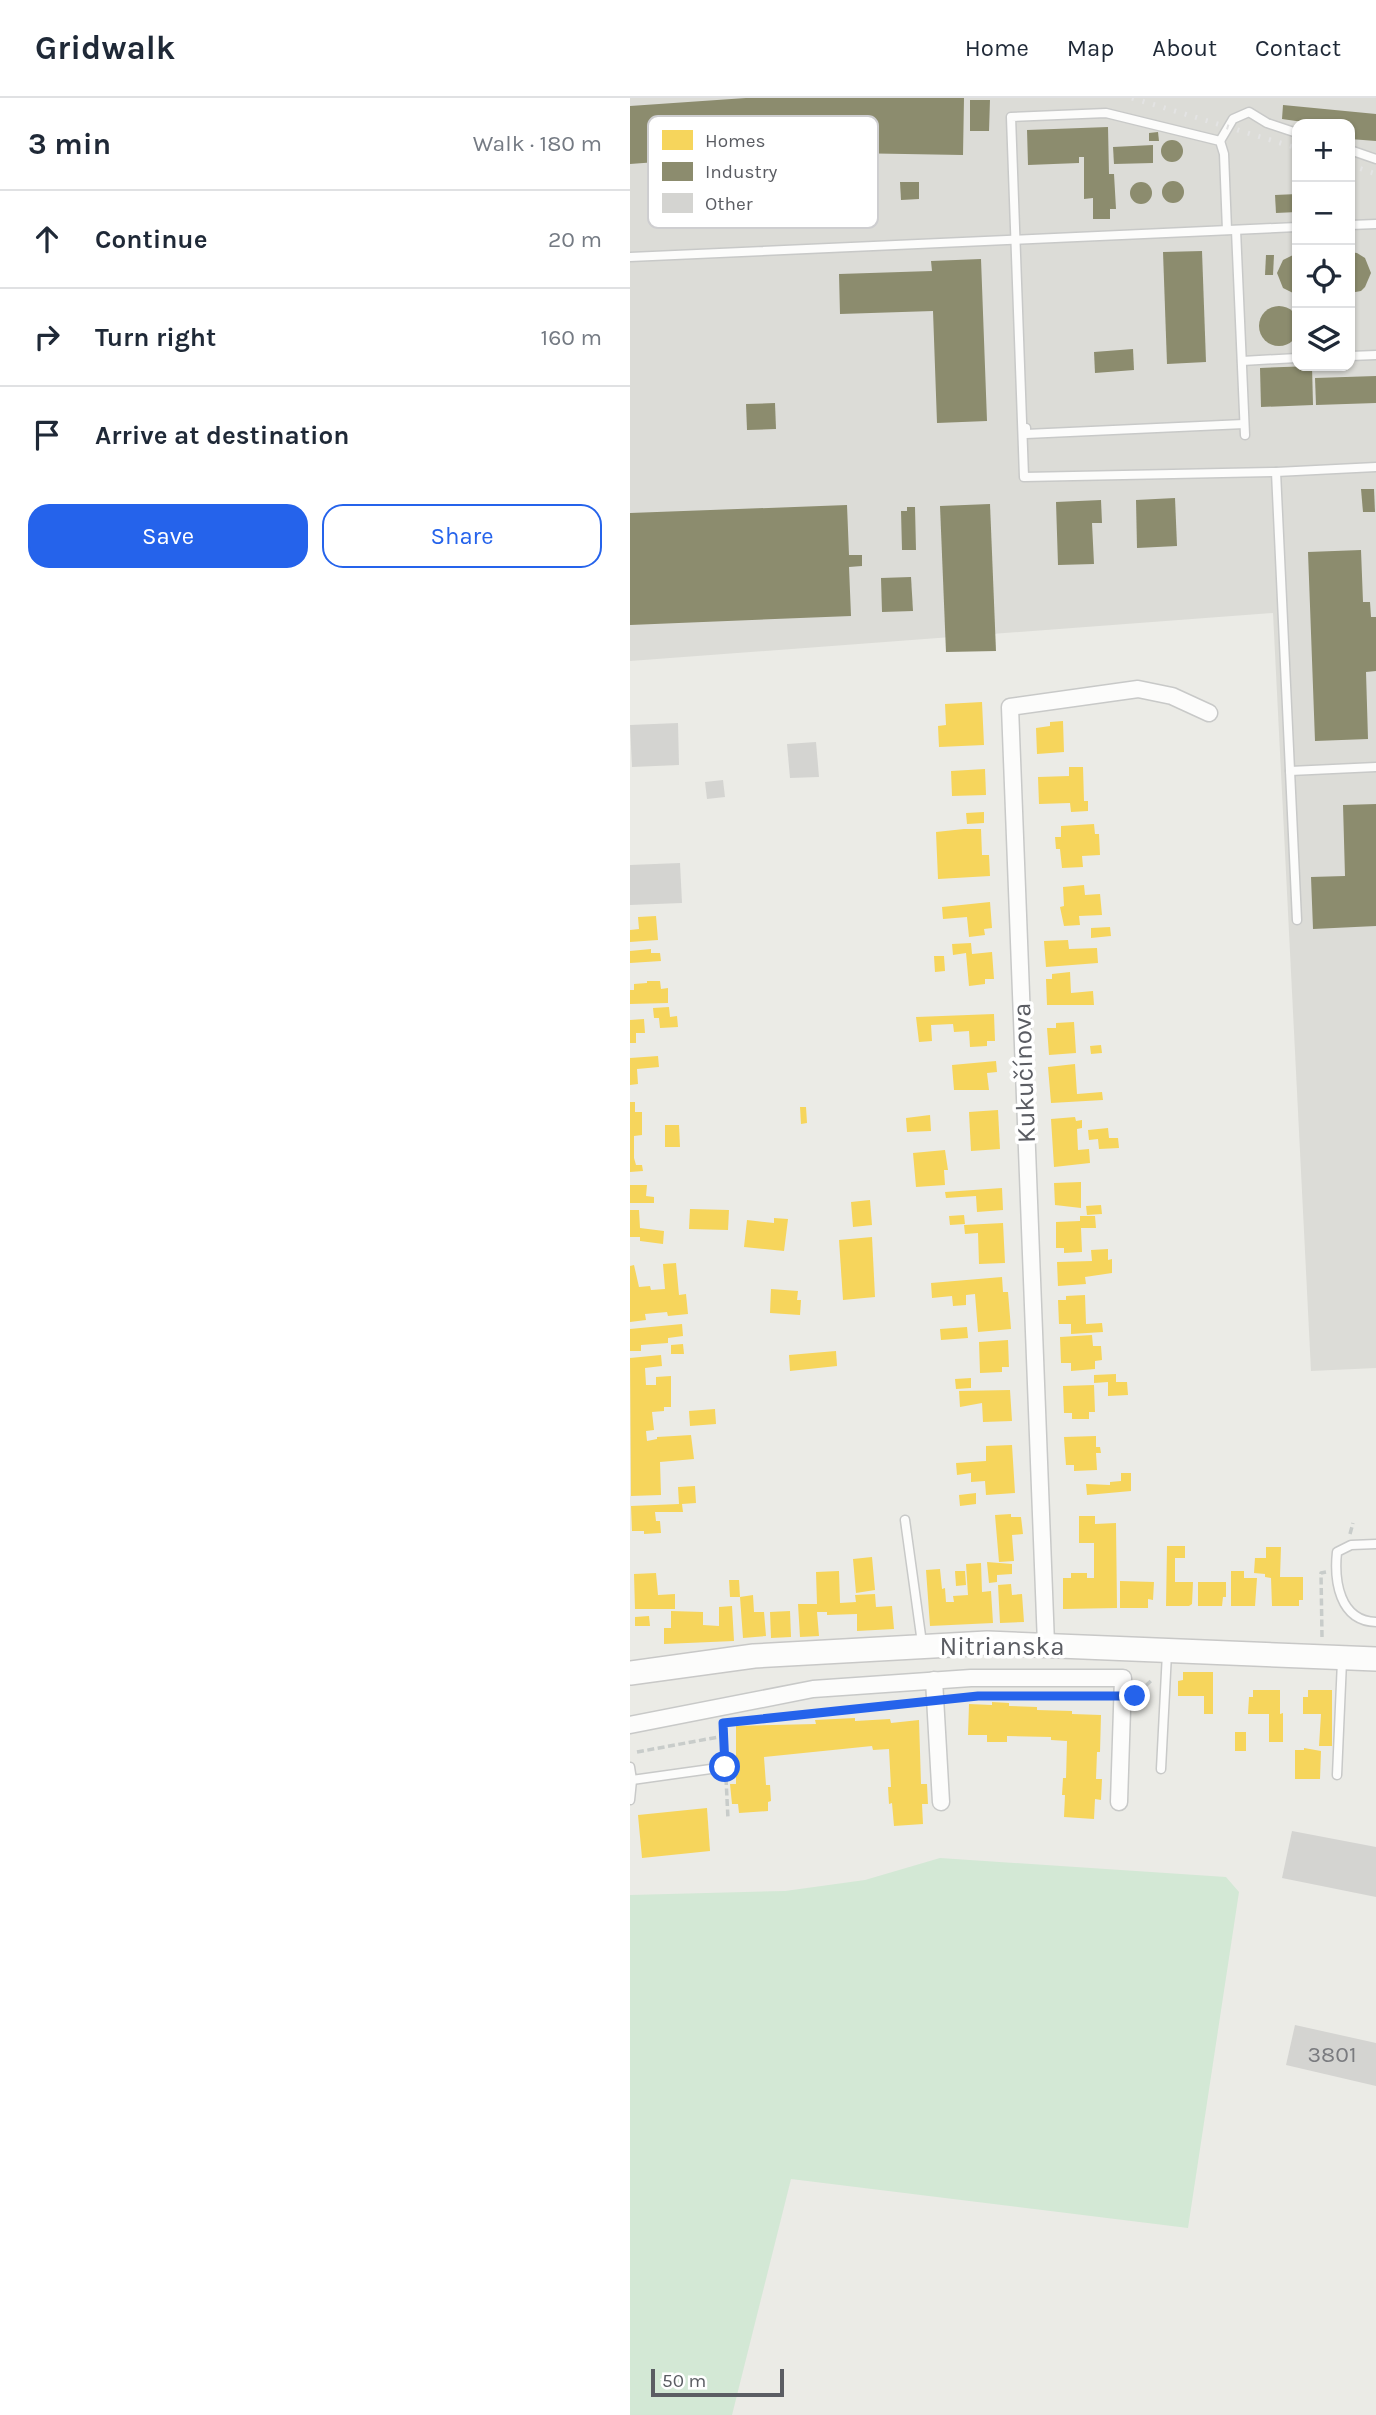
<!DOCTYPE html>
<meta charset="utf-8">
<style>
:root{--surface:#fff;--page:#f6f6f7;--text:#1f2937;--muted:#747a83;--line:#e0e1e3;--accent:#2563eb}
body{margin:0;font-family:Karla,sans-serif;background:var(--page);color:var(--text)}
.controls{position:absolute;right:21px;top:21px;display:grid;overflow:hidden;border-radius:14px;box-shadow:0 2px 5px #0004}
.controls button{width:63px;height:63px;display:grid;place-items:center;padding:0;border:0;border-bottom:2px solid var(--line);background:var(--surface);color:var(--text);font:35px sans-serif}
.scale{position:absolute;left:21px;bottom:18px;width:133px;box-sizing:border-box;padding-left:7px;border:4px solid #5b5d63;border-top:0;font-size:19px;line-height:24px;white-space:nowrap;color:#5b5d63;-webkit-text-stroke:5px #fff;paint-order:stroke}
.stop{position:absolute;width:21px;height:21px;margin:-16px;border:5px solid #2563eb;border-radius:50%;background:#fff}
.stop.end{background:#2563eb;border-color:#fff;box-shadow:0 2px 7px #0008}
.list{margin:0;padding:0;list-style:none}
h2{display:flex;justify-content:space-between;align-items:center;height:91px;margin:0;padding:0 28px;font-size:30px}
h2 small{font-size:23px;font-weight:400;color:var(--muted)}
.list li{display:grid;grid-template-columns:46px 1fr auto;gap:21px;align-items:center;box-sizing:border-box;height:98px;padding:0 28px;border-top:2px solid var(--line)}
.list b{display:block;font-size:26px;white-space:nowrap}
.list em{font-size:23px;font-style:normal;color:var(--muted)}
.actions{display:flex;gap:14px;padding:21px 28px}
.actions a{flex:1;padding:16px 0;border:2px solid var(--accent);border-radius:21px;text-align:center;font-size:24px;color:var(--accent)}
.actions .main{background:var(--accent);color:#fff}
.icon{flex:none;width:38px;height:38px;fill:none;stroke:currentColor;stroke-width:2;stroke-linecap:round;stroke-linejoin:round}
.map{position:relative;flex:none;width:746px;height:2317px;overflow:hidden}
header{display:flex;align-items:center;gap:42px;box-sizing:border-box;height:98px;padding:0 35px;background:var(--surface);border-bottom:2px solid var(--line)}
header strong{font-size:33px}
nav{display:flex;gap:38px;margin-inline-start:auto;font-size:24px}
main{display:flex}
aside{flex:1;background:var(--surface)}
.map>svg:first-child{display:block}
.industrial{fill:#dcdcd7;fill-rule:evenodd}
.green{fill:#d3e8d5}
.homes{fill:#f6d55c}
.industry{fill:#8c8c6e}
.building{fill:#d4d4d1}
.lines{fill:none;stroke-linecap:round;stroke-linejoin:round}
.lane-casing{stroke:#c8c9c8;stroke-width:11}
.street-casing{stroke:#c8c9c8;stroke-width:19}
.secondary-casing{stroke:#c8c8c7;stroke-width:26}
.path{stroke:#c8ccca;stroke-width:3.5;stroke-dasharray:7 3.5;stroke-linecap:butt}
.lane{stroke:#fcfcfb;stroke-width:8}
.street{stroke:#fcfcfb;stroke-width:16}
.secondary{stroke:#fcfcfb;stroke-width:23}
.rail{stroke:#e3e3e3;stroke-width:5;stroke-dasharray:2 9;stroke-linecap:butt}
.route{stroke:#2563eb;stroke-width:9}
.labels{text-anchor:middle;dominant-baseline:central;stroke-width:7;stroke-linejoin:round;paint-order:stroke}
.number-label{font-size:23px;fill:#7a7b7f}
.street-label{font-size:26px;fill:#5b5d63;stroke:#fff}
.key{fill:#fff;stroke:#ceced0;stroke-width:2}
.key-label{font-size:19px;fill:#5b5d63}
</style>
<header>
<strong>Gridwalk</strong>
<nav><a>Home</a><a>Map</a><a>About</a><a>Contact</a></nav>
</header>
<main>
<aside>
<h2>3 min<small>Walk · 180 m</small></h2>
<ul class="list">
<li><svg class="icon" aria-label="ahead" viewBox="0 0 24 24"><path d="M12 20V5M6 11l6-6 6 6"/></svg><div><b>Continue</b></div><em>20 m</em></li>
<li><svg class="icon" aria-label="right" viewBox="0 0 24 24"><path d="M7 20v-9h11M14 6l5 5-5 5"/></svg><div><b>Turn right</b></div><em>160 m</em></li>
<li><svg class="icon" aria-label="arrive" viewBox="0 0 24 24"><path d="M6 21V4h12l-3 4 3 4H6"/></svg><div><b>Arrive at destination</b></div></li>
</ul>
<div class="actions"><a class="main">Save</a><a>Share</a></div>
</aside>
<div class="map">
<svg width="746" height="2317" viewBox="0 0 746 2317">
<rect width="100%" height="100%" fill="#ebebe6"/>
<path class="industrial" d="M0 0H746V1270L681 1273 643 515 0 563ZM667 26H720V268H667Z"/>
<path class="green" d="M310 1760 596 1779 609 1794 558 2130 161 2081 102 2317H0V1797L155 1793 235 1782Z"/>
<g class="homes">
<path d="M352 604 354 647 309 649 308 628 316 627 315 606Z"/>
<path d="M433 623 434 654 407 656 406 630 420 628V624Z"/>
<path d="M439 669H453L454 703H458V713L441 714 440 705 409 706 408 679 439 678Z"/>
<path d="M355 671 356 697 322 698 321 673Z"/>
<path d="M354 714V725L337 726 336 715Z"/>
<path d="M464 726 465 736H469L470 757 452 758 453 769 432 770 430 751H426L425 739H431V728Z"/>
<path d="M334 731H351L352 757H359L360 778 308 781 306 734Z"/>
<path d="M454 787 455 797 470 796 472 817 449 818 450 827 434 828 430 809 434 808 433 789Z"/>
<path d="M360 804 362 830 354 831 355 837 339 839 337 819 313 821 312 809Z"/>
<path d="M26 818 28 842 0 844V832L9 831 8 819Z"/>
<path d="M480 829 481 838 461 840V830Z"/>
<path d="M438 842 439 851 467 850 468 865 416 869 414 843Z"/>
<path d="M341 845 342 856 362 854 364 881H355V886L339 888 336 855 323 857 322 846Z"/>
<path d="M21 851V855H30L31 863 0 865V853Z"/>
<path d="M304 858H314L315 873 305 874Z"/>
<path d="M440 874 441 895 463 893 464 907H417L416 881H422V876Z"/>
<path d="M17 883H30L31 891 38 890V905L0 906V892H4V886L17 885Z"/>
<path d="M39 909 40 919 47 918 48 929 30 930 29 920H24L23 910Z"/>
<path d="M364 916 365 943H357V948L340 949 339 933 324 934 323 926 301 927 302 943 289 944 286 919Z"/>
<path d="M14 921 15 935H6V945H0V922Z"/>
<path d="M444 924 446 955 419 957 417 930H426V925Z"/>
<path d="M471 947 472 955 461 956 460 948Z"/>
<path d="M28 958 29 969 7 971 8 986 0 987V960Z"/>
<path d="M366 963 367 974 357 975 359 992H324L322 967Z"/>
<path d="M445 966 447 996 472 994 473 1002 421 1005 418 969Z"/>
<path d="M0 1004H5V1014H12V1037L4 1038V1060L6 1067H12L13 1073 0 1074Z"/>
<path d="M170 1009H176L177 1025 171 1026Z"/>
<path d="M368 1012 370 1051 341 1053 339 1014Z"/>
<path d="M300 1017 301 1033 277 1034 276 1020Z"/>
<path d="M445 1019 446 1023 452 1022V1030L447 1031 448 1052 459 1051 460 1065 424 1069 421 1021Z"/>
<path d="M35 1027H49L50 1049H35Z"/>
<path d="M478 1030 479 1040H488L489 1050 469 1051 468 1041 459 1042 458 1032Z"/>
<path d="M315 1052 318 1072H314L315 1087 286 1089 283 1055Z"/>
<path d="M451 1084V1110L425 1107 424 1085Z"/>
<path d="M0 1087H17L16 1098 24 1099V1105H0Z"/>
<path d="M372 1090 373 1112 347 1114 346 1098 316 1100 315 1094Z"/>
<path d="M240 1102 242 1127 223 1129 221 1104Z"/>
<path d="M471 1107 472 1116 457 1117 456 1108Z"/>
<path d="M60 1111 99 1112 98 1132 59 1131Z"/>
<path d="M0 1112H9L10 1130 34 1133 33 1146 10 1143V1139H0Z"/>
<path d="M334 1117 335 1126 320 1127 319 1118Z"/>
<path d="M450 1118H465L466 1130H451L452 1154 434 1155V1150H426V1124L450 1123Z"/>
<path d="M144 1120 158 1121 154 1153 114 1149 117 1122 144 1125Z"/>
<path d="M373 1125 375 1165 349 1166 348 1135 335 1136 334 1127Z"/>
<path d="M242 1139 245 1199 213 1202 209 1142Z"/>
<path d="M478 1151V1162L482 1161V1175L455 1179 456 1186 428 1188 427 1164 462 1163 461 1152Z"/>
<path d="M46 1165 49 1197 56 1196 58 1216 38 1218 37 1214 15 1216 16 1222 0 1224V1168L4 1167 9 1189 20 1188 21 1192 35 1191 33 1166Z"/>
<path d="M372 1179 373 1194H378L381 1231 348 1234 345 1196 336 1197V1207L323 1208 322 1198 302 1200 301 1185Z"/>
<path d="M141 1191 168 1193 167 1202H171L170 1217 140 1215Z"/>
<path d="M455 1197 456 1226 472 1225 473 1234 441 1236V1226H429L428 1202H436V1198Z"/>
<path d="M52 1226 53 1238 38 1240V1245L11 1247V1253H0V1231Z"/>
<path d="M337 1229 338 1240 311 1242 310 1231Z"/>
<path d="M462 1237 463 1248H471L472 1262 465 1263V1271L441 1273V1265H431L430 1239Z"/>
<path d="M378 1242 379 1269H372V1274L350 1275 349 1244Z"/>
<path d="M53 1246 54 1256H41V1247Z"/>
<path d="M206 1253 207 1268 160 1273 159 1257Z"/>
<path d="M31 1257 32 1268 15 1270 16 1287H26V1279L41 1278V1309H34V1313L22 1314 24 1332 16 1333 17 1343 27 1341V1339L61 1337 64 1361 30 1364 31 1397 1 1398 0 1260Z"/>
<path d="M486 1276V1284H497L498 1297 478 1298V1284L464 1285V1277Z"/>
<path d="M341 1280V1290L326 1291 325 1281Z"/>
<path d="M464 1287 465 1314H459V1321H442V1315H434L433 1288Z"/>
<path d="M380 1292 382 1323 353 1324 352 1305 330 1309 329 1293Z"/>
<path d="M85 1311 86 1326 60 1328 59 1313Z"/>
<path d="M466 1338V1349H470L471 1355H466L467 1372 444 1373V1367H436L434 1339Z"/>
<path d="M382 1347 385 1395 356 1397 355 1383 341 1384V1375L327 1377 326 1365 356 1363V1348Z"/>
<path d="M491 1375H501V1393L457 1397 456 1386 480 1387V1384L491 1383Z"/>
<path d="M65 1388 66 1405 52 1406 53 1414H25L26 1423H30L31 1435 14 1436V1433H2L1 1408 49 1406 48 1389Z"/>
<path d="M346 1395V1406L330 1408 329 1397Z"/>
<path d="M381 1416V1419H391L393 1436 382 1437 384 1463 369 1464 365 1417Z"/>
<path d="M449 1418H465V1426L486 1425 487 1510 433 1511V1480H441V1475H457V1480H464V1445H449Z"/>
<path d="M537 1448H555V1460H545V1484H563L562 1506 559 1508H536Z"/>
<path d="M636 1449H651L650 1479H673V1502H669V1508H642L641 1480 635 1479V1476L624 1475 625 1460H636Z"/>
<path d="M242 1459 245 1492 226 1495 223 1461Z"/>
<path d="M357 1464 382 1466V1476L367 1477V1484L359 1485Z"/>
<path d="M351 1465 352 1494 361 1493 363 1525 300 1528 296 1472 310 1471 312 1491 315 1490 316 1504H324L323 1498 338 1497 336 1466Z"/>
<path d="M209 1473 210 1505 226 1504 225 1497 245 1496 246 1509 262 1508 264 1531 227 1533V1516L197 1517V1514H187L189 1538 170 1539 168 1506H187L186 1474Z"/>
<path d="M325 1473H335L336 1487 326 1488Z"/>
<path d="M601 1473H614V1480H627L625 1508H601Z"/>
<path d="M26 1475 28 1497 45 1496V1511H5L4 1476Z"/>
<path d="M99 1482H109L110 1499H100Z"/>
<path d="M490 1483 524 1484 523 1502 518 1501V1510H490Z"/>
<path d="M568 1484H596V1499H593L592 1508H568Z"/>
<path d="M381 1486 382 1497 392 1496 394 1524 370 1525 368 1487Z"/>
<path d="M123 1497 124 1514H134L136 1538 113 1540 110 1499Z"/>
<path d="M102 1508 104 1543 34 1546V1530H41V1513L73 1514V1527L89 1528V1509Z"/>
<path d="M160 1513 161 1539 141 1540 140 1514Z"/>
<path d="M19 1518 20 1528H5V1519Z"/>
<path d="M553 1574H583V1616H574V1598H548V1583L553 1582Z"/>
<path d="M623 1592H650V1616L653 1615V1644H639V1616H618L619 1599H623Z"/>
<path d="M678 1592H702V1648H689L691 1616H673V1599H678Z"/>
<path d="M362 1604 379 1605V1608L407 1609V1612L442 1613V1616L471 1617 470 1654H467L466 1681H472L471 1702 465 1701 464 1721 434 1719 435 1697H432L433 1680H436L437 1643 421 1642V1639L377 1638V1644H357V1637H338L339 1606 362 1607Z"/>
<path d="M225 1620V1623L260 1621 261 1625 289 1622 291 1686H297L298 1706H292L293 1726 264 1728 262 1705 259 1706 258 1689H261L259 1651 243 1652 242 1648 134 1659 136 1687H140L141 1703 138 1704V1713L109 1715 108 1706H102L100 1686H106V1628L186 1626 185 1622Z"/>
<rect x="605" y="1634" width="11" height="19"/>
<path d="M674 1650 691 1653 690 1681H665V1652H674Z"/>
<path d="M77 1710 80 1753 12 1760 8 1717Z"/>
</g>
<g class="industry">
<path d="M116 0H334L333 57 159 54 0 66V8Z"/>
<path d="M340 2H360L359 33H340Z"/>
<path d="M653 7 746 16V43L720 41V26H687L652 21Z"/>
<path d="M478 29 479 76H484L486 111H480V121H463V100L454 101V59H449V65L398 67 397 32Z"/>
<path d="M528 34 529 43H519V35Z"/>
<circle cx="542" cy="53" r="11"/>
<path d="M523 47V65L484 66 483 49Z"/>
<circle cx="543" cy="94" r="11"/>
<path d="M270 84H289V101L271 102Z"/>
<circle cx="511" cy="95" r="11"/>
<path d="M667 96V114L646 115 645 97Z"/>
<path d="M572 153 576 264 537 266 533 154Z"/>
<path d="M720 154 727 155 735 160 741 175 735 189 731 193 720 195Z"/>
<path d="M667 155V197L653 190 647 175 653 162Z"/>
<path d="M636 157H644L643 177H635Z"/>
<path d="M351 161 357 323 307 325 303 213 210 216 209 176 302 173 301 163Z"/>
<circle cx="649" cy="228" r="20"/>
<path d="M503 251 504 272 465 275 464 254Z"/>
<path d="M682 268 683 307 631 309 630 270Z"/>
<path d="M746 278V305L686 307 685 280Z"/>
<path d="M145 305 146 331 117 332 116 306Z"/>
<path d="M731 391H744L745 414H733Z"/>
<path d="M545 400 547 448 507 450 506 402Z"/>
<path d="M471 402 472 425H462L464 466 428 467 426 404Z"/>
<path d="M360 406 366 553 316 554 310 408Z"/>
<path d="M217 407 219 457H232V468L219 469 221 518 0 527V415Z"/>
<path d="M277 409H285L286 452H272L271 413H277Z"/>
<path d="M731 452 733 504H740L741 519H746V573L736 574 738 641 685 643 678 454Z"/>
<path d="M281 479 283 513 252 514 251 480Z"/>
<path d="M746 706V828L683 831 681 779 715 778 713 707Z"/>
</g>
<g class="building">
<path d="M48 625 49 667 2 669 0 627Z"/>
<path d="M186 644 189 679 160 680 157 646Z"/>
<path d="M93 682 95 699 77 701 75 684Z"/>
<path d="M50 765 52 805 0 807V767Z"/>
<path d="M662 1733 746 1749V1799L652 1780Z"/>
<path d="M665 1927 746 1945V1988L656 1967Z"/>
</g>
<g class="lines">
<g class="lane-casing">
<g id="lane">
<path d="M590 43 603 21 619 14 637 25 667 35"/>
<path d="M720 52 746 61"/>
<path d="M720 127 746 126"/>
<path d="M597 132 594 56 590 43 476 15 381 19 394 379 646 374 746 369"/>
<path d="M606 132 615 337"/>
<path d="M0 159 667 129"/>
<path d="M720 258 746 257"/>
<path d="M612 263 667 260"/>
<path d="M396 330V336L614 326"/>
<path d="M646 374 667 822"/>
<path d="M660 673 746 669"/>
<path d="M275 1422 292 1545"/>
<path d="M746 1446 721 1447 707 1454C704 1482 709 1523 746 1524"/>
<path d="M0 1669 2 1682 95 1669"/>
<path d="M531 1671 537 1555"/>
<path d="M707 1677 712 1563"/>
<path d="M0 1702 2 1682"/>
</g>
</g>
<g class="street-casing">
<g id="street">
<path d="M416 1546 380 609 508 591 542 598 579 615"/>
<path d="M304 1582 311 1704"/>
<path d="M0 1627 183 1591 341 1580H493L489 1704"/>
</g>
</g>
<g class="secondary-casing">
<path id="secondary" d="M0 1575 124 1558 357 1545 746 1561"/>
</g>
<g class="path">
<path d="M720 1436 723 1425"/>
<path d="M692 1539 691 1475 696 1474"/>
<path d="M508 1595 523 1581"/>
<path d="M321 1601 348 1598"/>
<path d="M123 1621 289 1604"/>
<path d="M94 1624 95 1658"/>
<path d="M7 1654 94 1638"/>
<path d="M96 1680 98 1721"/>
</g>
<use href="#lane" class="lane"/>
<use href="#street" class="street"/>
<use href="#secondary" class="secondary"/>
<g class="rail">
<path d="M502 0 667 50"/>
<path d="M720 67 746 76"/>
</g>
</g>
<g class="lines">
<path class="route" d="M95 1669 93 1625 348 1598H505"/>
</g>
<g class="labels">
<g class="number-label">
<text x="702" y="1956">3801</text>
</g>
<g class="street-label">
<text transform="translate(394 975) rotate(-92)">Kukučínova</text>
<text x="372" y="1548">Nitrianska</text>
</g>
</g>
<rect x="18" y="18" width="230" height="112" rx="10" class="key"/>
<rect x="32" y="32" width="31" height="20" fill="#f6d55c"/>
<rect x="32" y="64" width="31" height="19" fill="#8c8c6e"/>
<rect x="32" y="95" width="31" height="20" fill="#d4d4d1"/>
<g class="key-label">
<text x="75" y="49">Homes</text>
<text x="75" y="80">Industry</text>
<text x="75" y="112">Other</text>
</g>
</svg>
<div class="controls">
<button>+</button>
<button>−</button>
<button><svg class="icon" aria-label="locate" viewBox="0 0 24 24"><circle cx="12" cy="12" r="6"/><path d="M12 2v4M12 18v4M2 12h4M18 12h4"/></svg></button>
<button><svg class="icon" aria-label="layers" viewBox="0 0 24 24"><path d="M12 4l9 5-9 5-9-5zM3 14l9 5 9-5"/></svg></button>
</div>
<div class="scale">50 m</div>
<div class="stop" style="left:95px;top:1669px"></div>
<div class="stop end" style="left:505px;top:1598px"></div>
</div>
</main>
